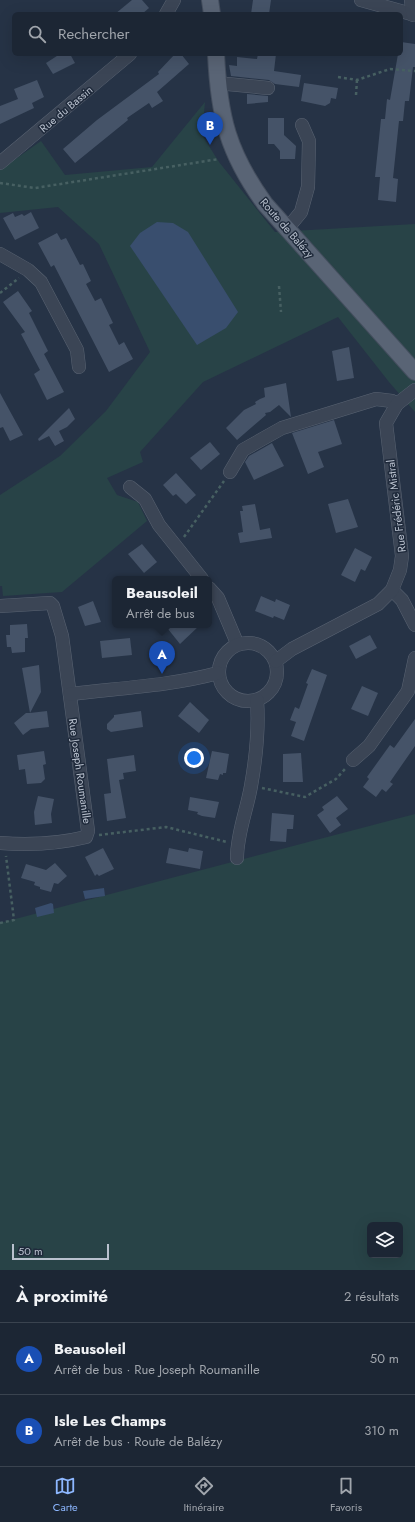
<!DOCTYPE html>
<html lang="fr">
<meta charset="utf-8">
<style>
:root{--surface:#1c2634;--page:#293240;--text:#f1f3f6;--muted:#a0a5ac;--line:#3a434f;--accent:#8db7ff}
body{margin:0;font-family:Jost,sans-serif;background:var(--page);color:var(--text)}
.controls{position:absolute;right:12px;bottom:12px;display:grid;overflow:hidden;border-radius:6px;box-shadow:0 4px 16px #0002}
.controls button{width:36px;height:36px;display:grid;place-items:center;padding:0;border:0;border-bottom:1px solid var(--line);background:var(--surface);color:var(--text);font:20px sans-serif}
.scale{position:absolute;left:12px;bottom:10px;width:97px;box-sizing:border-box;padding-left:4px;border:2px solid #b9c1ce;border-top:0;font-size:11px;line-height:14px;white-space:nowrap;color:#b9c1ce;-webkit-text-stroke:3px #1f2a3b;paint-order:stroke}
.you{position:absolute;left:194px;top:758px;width:14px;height:14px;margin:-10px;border:3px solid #fff;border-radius:50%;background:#1a73e8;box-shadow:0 0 0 6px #1a73e833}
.badge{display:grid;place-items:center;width:26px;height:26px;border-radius:50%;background:var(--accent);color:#fff;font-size:13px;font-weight:700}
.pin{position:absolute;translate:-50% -33px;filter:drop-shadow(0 1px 2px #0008)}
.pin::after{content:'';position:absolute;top:21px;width:14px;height:12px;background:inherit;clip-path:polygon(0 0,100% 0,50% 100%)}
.popup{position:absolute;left:112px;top:576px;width:100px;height:52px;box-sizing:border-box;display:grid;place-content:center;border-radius:6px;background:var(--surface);filter:drop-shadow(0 1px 3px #0005);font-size:13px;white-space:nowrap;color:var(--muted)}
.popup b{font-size:15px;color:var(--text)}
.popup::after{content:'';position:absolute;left:50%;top:100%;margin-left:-8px;border:8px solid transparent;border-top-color:var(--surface)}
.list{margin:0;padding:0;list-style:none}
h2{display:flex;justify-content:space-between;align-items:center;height:52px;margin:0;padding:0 16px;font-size:17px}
h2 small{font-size:13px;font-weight:400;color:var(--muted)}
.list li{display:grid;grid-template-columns:26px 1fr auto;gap:12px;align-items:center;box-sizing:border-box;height:72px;padding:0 16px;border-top:1px solid var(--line)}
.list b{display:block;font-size:15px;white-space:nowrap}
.list p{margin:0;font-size:13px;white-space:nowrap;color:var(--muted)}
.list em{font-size:13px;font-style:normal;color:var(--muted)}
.icon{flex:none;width:22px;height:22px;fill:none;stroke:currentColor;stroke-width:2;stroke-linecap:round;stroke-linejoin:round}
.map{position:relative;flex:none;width:415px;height:1270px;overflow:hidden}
.search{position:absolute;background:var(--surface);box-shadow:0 4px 16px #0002;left:12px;right:12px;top:12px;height:44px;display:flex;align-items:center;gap:10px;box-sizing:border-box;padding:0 14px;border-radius:6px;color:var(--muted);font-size:15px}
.sheet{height:196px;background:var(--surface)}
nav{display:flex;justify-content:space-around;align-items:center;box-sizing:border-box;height:56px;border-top:1px solid var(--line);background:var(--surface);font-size:11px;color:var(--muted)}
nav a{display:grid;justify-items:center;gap:2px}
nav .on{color:var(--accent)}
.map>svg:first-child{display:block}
.green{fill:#284347;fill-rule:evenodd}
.water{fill:#394e6e}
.building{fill:#455368}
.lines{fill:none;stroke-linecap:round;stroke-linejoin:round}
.minor-casing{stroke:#596372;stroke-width:14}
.major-casing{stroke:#444e5e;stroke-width:18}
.path{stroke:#476062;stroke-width:2.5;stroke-dasharray:3 3;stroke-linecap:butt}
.minor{stroke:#3b4555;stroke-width:13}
.major{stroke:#596475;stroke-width:16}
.labels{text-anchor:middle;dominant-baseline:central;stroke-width:3;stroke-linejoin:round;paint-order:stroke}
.street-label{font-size:11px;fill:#b9c1ce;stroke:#1f2a3b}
</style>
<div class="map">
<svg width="415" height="1270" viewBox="0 0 415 1270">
<rect width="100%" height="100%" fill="#263346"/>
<g class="green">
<path d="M205 102 202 135 219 162 275 232 415 224V412L389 382 338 317 203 382 140 452 143 462 107 478 117 495 138 502 147 521 62 592 3 596 2 586H0V495L60 456 106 411 150 352 99 244 58 207 0 213V170L41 141 65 175 152 167Z"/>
<path d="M415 814V1270H0V923ZM370 1225H400V1255H370Z"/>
</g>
<g class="water">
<path d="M157 222 173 223 188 232 238 312 226 328 197 345 130 246 140 233Z"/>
<path d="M104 888 105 896 85 899 83 891Z"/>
<path d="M51 903 53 904 54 913 37 917 35 908Z"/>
</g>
<g class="building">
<path d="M132 0H142L149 8 142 14H115Z"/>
<path d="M253 0H271L269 14H251Z"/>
<path d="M401 42 415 44V67H413L409 101H405L403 121H399L393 178 398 179 396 202 378 200 380 177H375L381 119H385L387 99 390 100 398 54H401Z"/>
<path d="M60 54H70L75 63 53 74 46 63Z"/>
<path d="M175 54H181L189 64 157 92 163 101 152 108 149 103 127 118 128 120 75 163 63 149 97 120 159 74 158 72Z"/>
<path d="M258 54H276L274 71 301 75 299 87 275 84 269 80 231 76 229 65 237 66V57L257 59Z"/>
<path d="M37 80 44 97 32 103 34 108 0 124V106L18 99 14 89Z"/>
<path d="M304 83 338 88 336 99 331 98 330 103 325 106 301 101Z"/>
<path d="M247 94 268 96V102L247 104Z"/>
<path d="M268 118H284V135L296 146 295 159H280V151L274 144H268Z"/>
<path d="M31 212 39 228 15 240 3 218 13 213 15 217 22 214 24 216Z"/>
<path d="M57 233 61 240 66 238 80 265 83 264 91 281 86 284 95 301 101 298 113 323 109 325 119 345 124 342 133 359 109 372 54 265 51 267 38 243Z"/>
<path d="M18 291 32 311 29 313 48 351 44 354 64 392 47 400 34 374 40 370 21 334 25 332 3 302Z"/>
<path d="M349 347 354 378 337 381 332 351Z"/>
<path d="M286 383 291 417 279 405 270 412 265 413 266 415 237 440 226 428 244 410 256 404 255 402 260 399 265 397 264 388Z"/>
<path d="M0 393 23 435 10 441 3 427 0 428Z"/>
<path d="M69 408 75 419 67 427 59 431 64 441 55 446 49 436 39 441 38 439Z"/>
<path d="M334 420 342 444 318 452 324 467 308 474 292 433Z"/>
<path d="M210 442 220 454 201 470 190 458Z"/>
<path d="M272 443 284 466 254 480 245 462 249 456Z"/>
<path d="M176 473 196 495 186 504 176 494 173 496 163 485Z"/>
<path d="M348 499 358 527 336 533 328 504Z"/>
<path d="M255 504 260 530 270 528 272 538 240 543 238 533 243 532 240 511H243L242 506Z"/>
<path d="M142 544 157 562 144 573 128 554Z"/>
<path d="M355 548 372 557 365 571 361 569 355 582 341 575Z"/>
<path d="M261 596 275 602 276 599 290 605 284 620 274 616 273 618 255 611Z"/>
<path d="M93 601 101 622 85 626 78 607Z"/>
<path d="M27 624 28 638H25V652L12 653 11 647H7L6 635H10V625Z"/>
<path d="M173 625H200L180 644 168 629Z"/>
<path d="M370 635 377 648 356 659 349 646Z"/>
<path d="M130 638 132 655 102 658 100 641Z"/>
<path d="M39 665 41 692 30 713 47 711 49 727 31 729 23 735 14 723 26 713H30L22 668Z"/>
<path d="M312 669 327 675 304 741 291 736 296 722 290 720 295 707 299 709 308 684 306 683Z"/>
<path d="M362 686 378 693 368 716 351 709Z"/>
<path d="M190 702 209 720 199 733 178 716Z"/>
<path d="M141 711 143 727 111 732 107 729V724L114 717V715Z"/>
<path d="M415 719V746L390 782 393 784 386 792 382 789 376 797 363 787 369 779 367 777 390 745 394 748Z"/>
<path d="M44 751 46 764 43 765 45 779 41 783 27 784 25 769 19 770 17 755Z"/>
<path d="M212 751 229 754 226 773H223V775L220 774 218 780 206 778Z"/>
<path d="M301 753 303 782H283V754Z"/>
<path d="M134 755 136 771 123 773 124 779 119 780 126 818 107 821 104 794 111 793 107 759Z"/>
<path d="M38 796 54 799 51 814 52 823 35 825 34 812Z"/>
<path d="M337 796 348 809 336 818 341 825 330 833 317 815 324 810 322 807Z"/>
<path d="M190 797 219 802 215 818 202 816 197 814 198 812 188 810Z"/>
<path d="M272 813 294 815 293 829H287L286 842 270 841Z"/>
<path d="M103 848 114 869 99 876 97 874 95 876 85 857Z"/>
<path d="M169 848 188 852 189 848 203 851 200 869 166 863Z"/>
<path d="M55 863 67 876 58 884 54 883 51 892 40 889V887L34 885 35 882 21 878 26 864 46 870Z"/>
</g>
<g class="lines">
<g class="minor-casing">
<g id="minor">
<path d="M361 0 415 15"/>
<path d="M411 0 413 15"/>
<path d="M166 14 174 0"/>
<path d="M217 83 268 88"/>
<path d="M0 163 130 54"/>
<path d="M287 229 301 212 308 187 309 141 302 125"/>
<path d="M0 254 28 270 41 282 77 350 79 367"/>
<path d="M230 472 243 450 282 428 376 399 392 401 397 404"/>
<path d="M130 487 145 499 159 525 202 579"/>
<path d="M209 588 218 598 237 643"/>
<path d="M392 590 402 600 415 625"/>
<path d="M0 606 50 603 53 606 62 636 88 831 86 837C58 844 29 845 0 843"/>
<circle cx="248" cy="672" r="29"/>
<path d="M276 661 292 649 378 604 392 590 400 570 402 556 386 423 397 404 415 390"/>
<path d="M70 694C119 688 170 686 218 673"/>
<path d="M353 760 369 746 408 691 415 658"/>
<path d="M237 858C237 833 247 810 251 786 256 758 259 728 257 700"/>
</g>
</g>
<g class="major-casing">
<g id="major">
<path d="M210 0 212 14"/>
<path d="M216 54C219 117 228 153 265 204L415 372"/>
</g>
</g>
<g class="path">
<path d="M338 77 357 80 390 69 415 71"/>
<path d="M356 95 357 80"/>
<path d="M0 183 35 188 219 159"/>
<path d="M279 286 281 312"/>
<path d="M0 293 19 278"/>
<path d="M184 537 224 481"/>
<path d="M262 788 305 797 336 779 345 769"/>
<path d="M99 835 166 827 227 842"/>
<path d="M0 923 14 920 6 856"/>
</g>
<use href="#minor" class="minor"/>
<use href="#major" class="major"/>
</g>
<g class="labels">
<g class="street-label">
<text transform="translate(66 109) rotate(-40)">Rue du Bassin</text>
<text transform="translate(287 228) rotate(49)">Route de Balézy</text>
<text transform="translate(396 506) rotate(-97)">Rue Frédéric Mistral</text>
<text transform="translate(80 771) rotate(82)">Rue Joseph Roumanille</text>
</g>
</g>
</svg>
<div class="controls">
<button><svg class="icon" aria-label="layers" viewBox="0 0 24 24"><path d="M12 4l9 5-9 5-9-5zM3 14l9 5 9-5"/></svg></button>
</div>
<div class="scale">50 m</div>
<div class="you"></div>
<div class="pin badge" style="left:162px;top:674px;background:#1a4fb4">A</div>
<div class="popup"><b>Beausoleil</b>Arrêt de bus</div>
<div class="pin badge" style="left:210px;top:145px;background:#1a4fb4">B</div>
<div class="search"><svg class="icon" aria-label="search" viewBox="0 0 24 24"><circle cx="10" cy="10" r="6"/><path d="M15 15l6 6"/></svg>Rechercher</div>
</div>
<section class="sheet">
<h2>À proximité<small>2 résultats</small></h2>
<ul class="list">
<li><span class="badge" style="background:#1a4fb4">A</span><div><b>Beausoleil</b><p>Arrêt de bus · Rue Joseph Roumanille</p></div><em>50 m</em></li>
<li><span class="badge" style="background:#1a4fb4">B</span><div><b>Isle Les Champs</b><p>Arrêt de bus · Route de Balézy</p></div><em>310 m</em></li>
</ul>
</section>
<nav>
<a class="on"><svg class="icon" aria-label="map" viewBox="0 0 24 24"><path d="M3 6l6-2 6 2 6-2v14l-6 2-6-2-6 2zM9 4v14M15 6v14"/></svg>Carte</a>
<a><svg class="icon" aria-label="directions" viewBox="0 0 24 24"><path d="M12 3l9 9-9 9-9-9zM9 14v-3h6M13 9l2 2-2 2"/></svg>Itinéraire</a>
<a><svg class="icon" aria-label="saved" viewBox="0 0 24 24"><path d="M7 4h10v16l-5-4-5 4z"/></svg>Favoris</a>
</nav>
